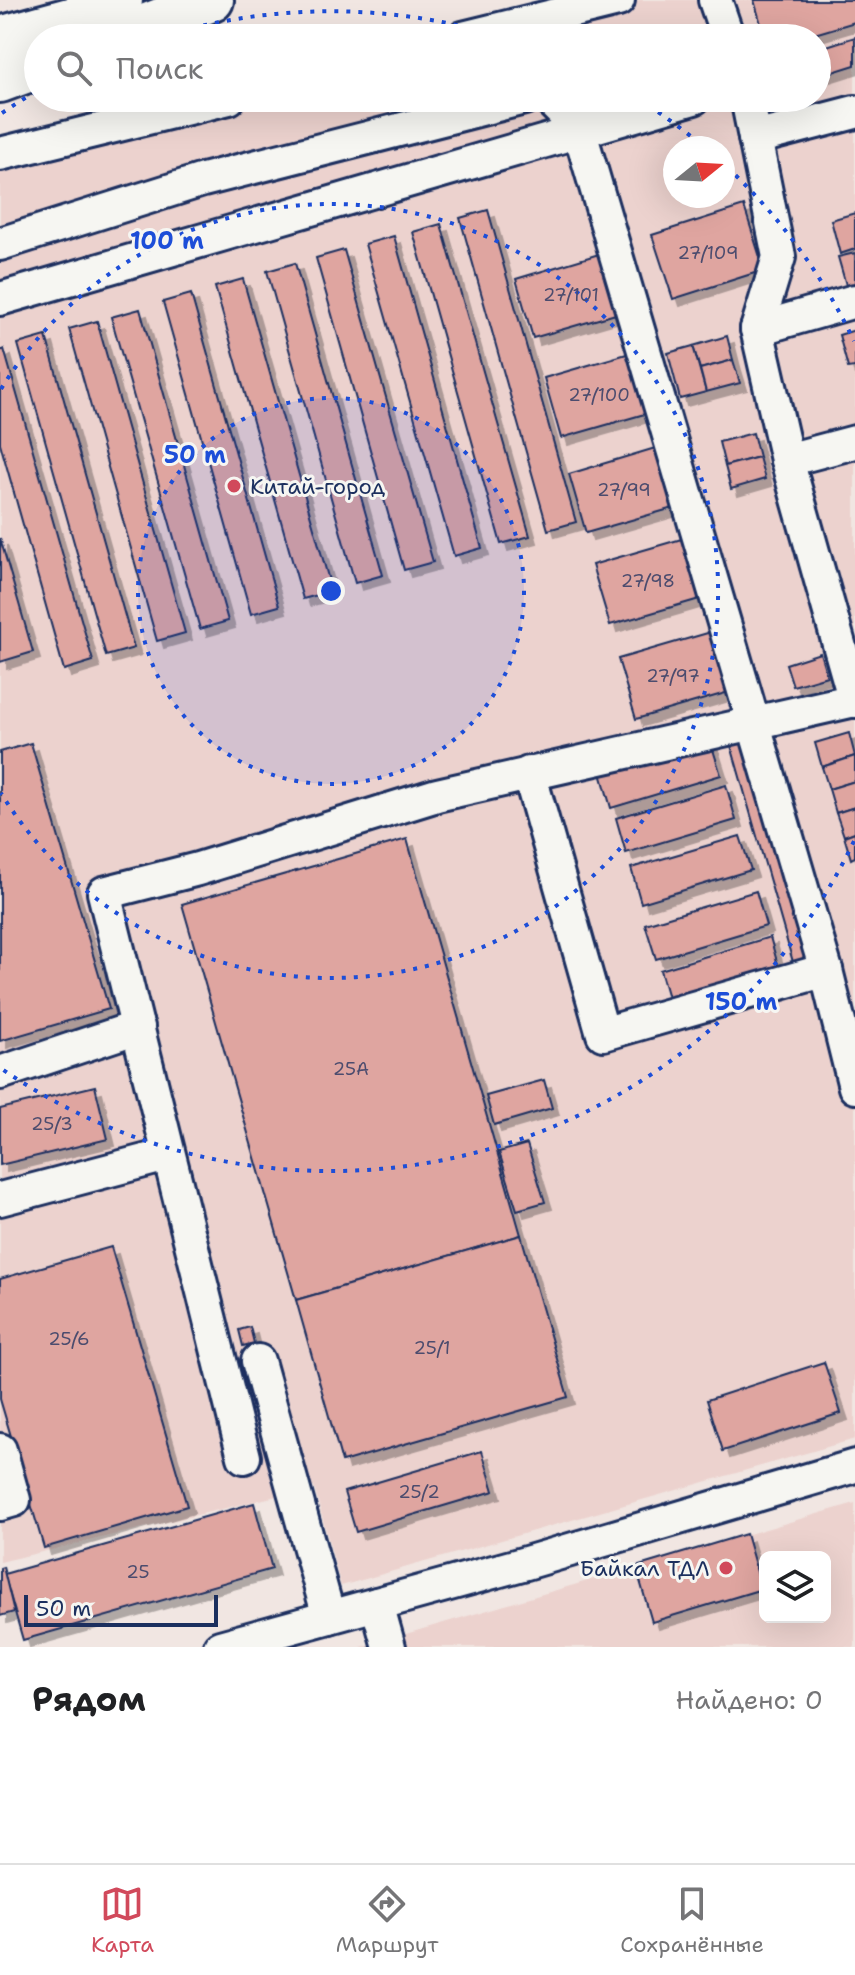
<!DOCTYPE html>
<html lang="ru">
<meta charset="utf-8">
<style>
:root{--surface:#fff;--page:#f6f6f6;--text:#202124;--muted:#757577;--line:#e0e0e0;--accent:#d1495b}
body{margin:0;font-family:"Shantell Sans",sans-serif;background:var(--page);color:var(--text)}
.controls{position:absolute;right:24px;bottom:24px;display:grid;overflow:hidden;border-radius:12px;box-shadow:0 8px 32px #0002}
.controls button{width:72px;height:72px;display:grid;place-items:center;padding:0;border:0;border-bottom:2px solid var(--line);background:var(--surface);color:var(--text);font:40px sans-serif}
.compass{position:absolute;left:663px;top:136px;width:72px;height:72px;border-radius:50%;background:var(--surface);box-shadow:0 8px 32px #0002;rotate:72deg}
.scale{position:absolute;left:24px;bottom:20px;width:194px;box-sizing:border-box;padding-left:8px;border:4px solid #1b2f5e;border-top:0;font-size:22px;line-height:28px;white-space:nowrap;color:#1b2f5e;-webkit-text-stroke:6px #f6f6f2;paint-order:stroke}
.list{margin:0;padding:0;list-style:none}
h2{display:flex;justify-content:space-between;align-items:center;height:104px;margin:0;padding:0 32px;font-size:34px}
h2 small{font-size:26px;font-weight:400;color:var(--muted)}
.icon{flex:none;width:44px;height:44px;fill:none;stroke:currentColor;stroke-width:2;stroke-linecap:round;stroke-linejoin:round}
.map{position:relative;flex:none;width:855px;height:1647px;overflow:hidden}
.search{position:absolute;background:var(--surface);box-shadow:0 8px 32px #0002;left:24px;right:24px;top:24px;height:88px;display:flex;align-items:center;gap:20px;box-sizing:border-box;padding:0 28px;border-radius:44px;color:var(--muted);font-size:30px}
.sheet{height:216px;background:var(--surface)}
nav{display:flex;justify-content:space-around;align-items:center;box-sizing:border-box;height:112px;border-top:2px solid var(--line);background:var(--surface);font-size:22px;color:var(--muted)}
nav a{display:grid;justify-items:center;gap:4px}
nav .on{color:var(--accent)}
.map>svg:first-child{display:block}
.built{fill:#ecd2ce;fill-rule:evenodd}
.building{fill:#dfa5a0;stroke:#1b2f5e;stroke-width:2;filter:url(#shadow)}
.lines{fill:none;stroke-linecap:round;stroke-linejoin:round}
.minor-casing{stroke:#1b2f5e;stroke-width:38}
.major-casing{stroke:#1b2f5e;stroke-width:48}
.minor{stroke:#f6f6f2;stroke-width:32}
.major{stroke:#f6f6f2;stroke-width:42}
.ring{fill:none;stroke:#1d4ed8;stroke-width:4;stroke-dasharray:4 8}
.poi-dot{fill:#d1495b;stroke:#f6f6f2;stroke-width:3}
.labels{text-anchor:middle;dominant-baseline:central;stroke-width:6;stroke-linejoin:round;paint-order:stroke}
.number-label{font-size:18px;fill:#4c4c6e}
.poi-label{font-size:22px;fill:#1b2f5e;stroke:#f6f6f2;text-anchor:start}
.centre{fill:#1d4ed8;stroke:#f6f6f2;stroke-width:4}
.ring-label{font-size:24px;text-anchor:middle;font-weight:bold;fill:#1d4ed8;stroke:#f6f6f2;stroke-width:6;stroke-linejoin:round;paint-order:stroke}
</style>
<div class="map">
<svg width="855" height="1647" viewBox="0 0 855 1647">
<defs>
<filter id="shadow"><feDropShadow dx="7" dy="7" stdDeviation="0" flood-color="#0004"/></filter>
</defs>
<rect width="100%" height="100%" fill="#f1e6e2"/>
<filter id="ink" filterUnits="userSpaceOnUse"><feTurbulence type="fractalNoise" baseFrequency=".0125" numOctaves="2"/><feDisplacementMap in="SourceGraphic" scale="16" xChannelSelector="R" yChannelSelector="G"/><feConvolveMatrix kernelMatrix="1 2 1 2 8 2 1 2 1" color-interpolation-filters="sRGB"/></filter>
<g filter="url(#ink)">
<g class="built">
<path d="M545 0H855V1439L341 1586 314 1487 0 1562V146L179 98H817V38H406ZM675 148H723V196H675Z"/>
<path d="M855 1503V1647H361ZM765 1557H825V1617H765Z"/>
</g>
<g class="building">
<path d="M754 0H855V22L801 38H765Z"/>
<path d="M855 37V65L817 77V49Z"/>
<path d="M744 206 764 270 673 299 652 235Z"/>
<path d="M488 210 576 522 548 530 460 218Z"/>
<path d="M855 213V249L840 254 831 220Z"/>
<path d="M441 224 530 536 501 544 413 232Z"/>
<path d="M394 236 482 548 454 556 365 244Z"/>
<path d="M344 250 433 562 404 570 316 258Z"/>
<path d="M609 251 626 311 533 338 516 279Z"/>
<path d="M855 253V290L848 292 838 257Z"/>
<path d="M295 263 383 575 355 583 267 271Z"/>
<path d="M243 279 332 591 303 599 215 287Z"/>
<path d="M191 294 279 606 251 614 163 302Z"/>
<path d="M140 309 228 621 200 629 111 317Z"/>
<path d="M97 321 185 633 157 641 69 329Z"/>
<path d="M855 330V367L848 368 839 335Z"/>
<path d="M46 336 134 648 106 656 18 344Z"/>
<path d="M727 336 733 360 700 369 693 346Z"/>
<path d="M693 346 706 392 680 399 668 353Z"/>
<path d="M4 349 93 661 64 670 0 443V351Z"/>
<path d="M637 351 655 411 561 438 544 378Z"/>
<path d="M733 360 740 383 706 392 700 369Z"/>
<path d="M753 433 759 457 725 466 719 442Z"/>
<path d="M662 446 680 506 586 533 569 474Z"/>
<path d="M759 457 765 479 731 489 725 466Z"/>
<path d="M0 538 33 652 0 662Z"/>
<path d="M685 538 703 598 610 625 592 565Z"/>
<path d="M711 632 729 692 636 719 618 659Z"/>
<path d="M820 653 827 676 793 686 786 664Z"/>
<path d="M849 733 855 756 822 767 815 743Z"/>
<path d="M748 737 811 957 793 962 730 742Z"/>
<path d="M710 740 721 775 611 808 601 773Z"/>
<path d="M31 743 109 1009 0 1041V752Z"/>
<path d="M855 756V781L829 789 822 767Z"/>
<path d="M855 781V807L836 813 829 789Z"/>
<path d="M726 785 736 820 626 853 616 818Z"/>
<path d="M855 807V832L844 836 836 813Z"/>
<path d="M855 832V857L851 859 844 836Z"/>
<path d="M740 836 751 870 641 903 631 868Z"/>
<path d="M407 839 521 1235 296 1300 182 904Z"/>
<path d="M756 891 766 926 656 959 645 924Z"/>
<path d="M770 937 780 972 670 1005 660 970Z"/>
<path d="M544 1080 552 1108 494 1125 486 1096Z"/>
<path d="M95 1086 108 1139 0 1165V1109Z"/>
<path d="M527 1144 545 1202 517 1210 499 1152Z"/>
<path d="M521 1235 568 1397 342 1462 296 1300Z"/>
<path d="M111 1247 187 1506 44 1548 0 1399V1279Z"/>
<path d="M250 1327 254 1343 243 1346 239 1330Z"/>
<path d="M824 1362 841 1413 723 1451 707 1400Z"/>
<path d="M482 1451 494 1491 356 1532 344 1492Z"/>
<path d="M254 1503 272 1569 23 1640 4 1574Z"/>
<path d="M746 1534 762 1589 652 1622 636 1567Z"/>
<path d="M3 1567 14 1612 0 1616V1568Z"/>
</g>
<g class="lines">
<g class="minor-casing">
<g id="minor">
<path d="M715 0 728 38"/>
<path d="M463 38 618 0"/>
<path d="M548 98 579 129 826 970 855 1087"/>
<path d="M747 98 779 257 757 329 787 460 855 701"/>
<path d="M755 138 855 112"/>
<path d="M0 154 229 98"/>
<path d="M0 244 203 180 524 98"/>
<path d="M0 299 694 98"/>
<path d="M757 329 855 301"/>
<path d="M787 460 855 442"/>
<path d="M529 773 603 1034 826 970"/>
<path d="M0 1073 138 1027"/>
<path d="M0 1199 167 1155"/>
<path d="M258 1361 329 1617"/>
<path d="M0 1450 14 1500 0 1504"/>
<path d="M244 1457 104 893 198 869 437 795 855 700"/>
<path d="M377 1604 389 1647"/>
<path d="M220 1647 526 1563 855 1466"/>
</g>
</g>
<g class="major-casing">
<g id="major">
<path d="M0 38 88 14 121 0"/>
<path d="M113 38 212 0"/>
<path d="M0 81 38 67"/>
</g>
</g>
<use href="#minor" class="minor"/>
<use href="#major" class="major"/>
</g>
</g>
<circle cx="331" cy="591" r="193" fill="#1d4ed8" fill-opacity=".12"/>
<g class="ring">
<circle cx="331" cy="591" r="193"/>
<path d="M1 389A387 387 0 1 1 1 793"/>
<path d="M854 841A580 580 0 0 1 2 1069M2 113A580 580 0 0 1 37 91M157 38A580 580 0 0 1 505 38M638 99A580 580 0 0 1 704 147M727 167A580 580 0 0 1 854 341"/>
</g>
<g class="poi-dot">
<circle cx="234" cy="486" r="8"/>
<circle cx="726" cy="1568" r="8"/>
</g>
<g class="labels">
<g class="number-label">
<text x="708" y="253">27/109</text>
<text x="571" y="295">27/101</text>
<text x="599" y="395">27/100</text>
<text x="624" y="490">27/99</text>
<text x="648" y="581">27/98</text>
<text x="673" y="676">27/97</text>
<text x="351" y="1069">25А</text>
<text x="52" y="1124">25/3</text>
<text x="69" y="1339">25/6</text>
<text x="432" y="1348">25/1</text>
<text x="419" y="1492">25/2</text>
<text x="138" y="1572">25</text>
</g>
<g class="poi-label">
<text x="250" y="486">Китай-город</text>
<text x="710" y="1568" text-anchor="end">Байкал ТДЛ</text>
</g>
</g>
<circle cx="331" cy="591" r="12" class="centre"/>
<g class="ring-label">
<text x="167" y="249">100 m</text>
<text x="195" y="463">50 m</text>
<text x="741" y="1010">150 m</text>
</g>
</svg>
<div class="controls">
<button><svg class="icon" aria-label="layers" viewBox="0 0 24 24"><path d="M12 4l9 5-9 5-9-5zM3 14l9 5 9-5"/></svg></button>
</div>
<svg class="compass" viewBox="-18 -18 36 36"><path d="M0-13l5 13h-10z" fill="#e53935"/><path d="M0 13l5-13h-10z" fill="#757577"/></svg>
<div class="scale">50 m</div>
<div class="search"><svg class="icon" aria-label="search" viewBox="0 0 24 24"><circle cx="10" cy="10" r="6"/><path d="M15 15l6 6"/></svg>Поиск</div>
</div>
<section class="sheet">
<h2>Рядом<small>Найдено: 0</small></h2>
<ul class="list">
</ul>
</section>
<nav>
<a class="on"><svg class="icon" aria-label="map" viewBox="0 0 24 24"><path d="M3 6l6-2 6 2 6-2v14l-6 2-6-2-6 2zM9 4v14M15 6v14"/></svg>Карта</a>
<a><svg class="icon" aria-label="directions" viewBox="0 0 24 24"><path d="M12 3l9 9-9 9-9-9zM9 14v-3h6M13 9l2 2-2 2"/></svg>Маршрут</a>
<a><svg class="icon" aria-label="saved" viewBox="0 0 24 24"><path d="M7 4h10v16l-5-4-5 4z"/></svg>Сохранённые</a>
</nav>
